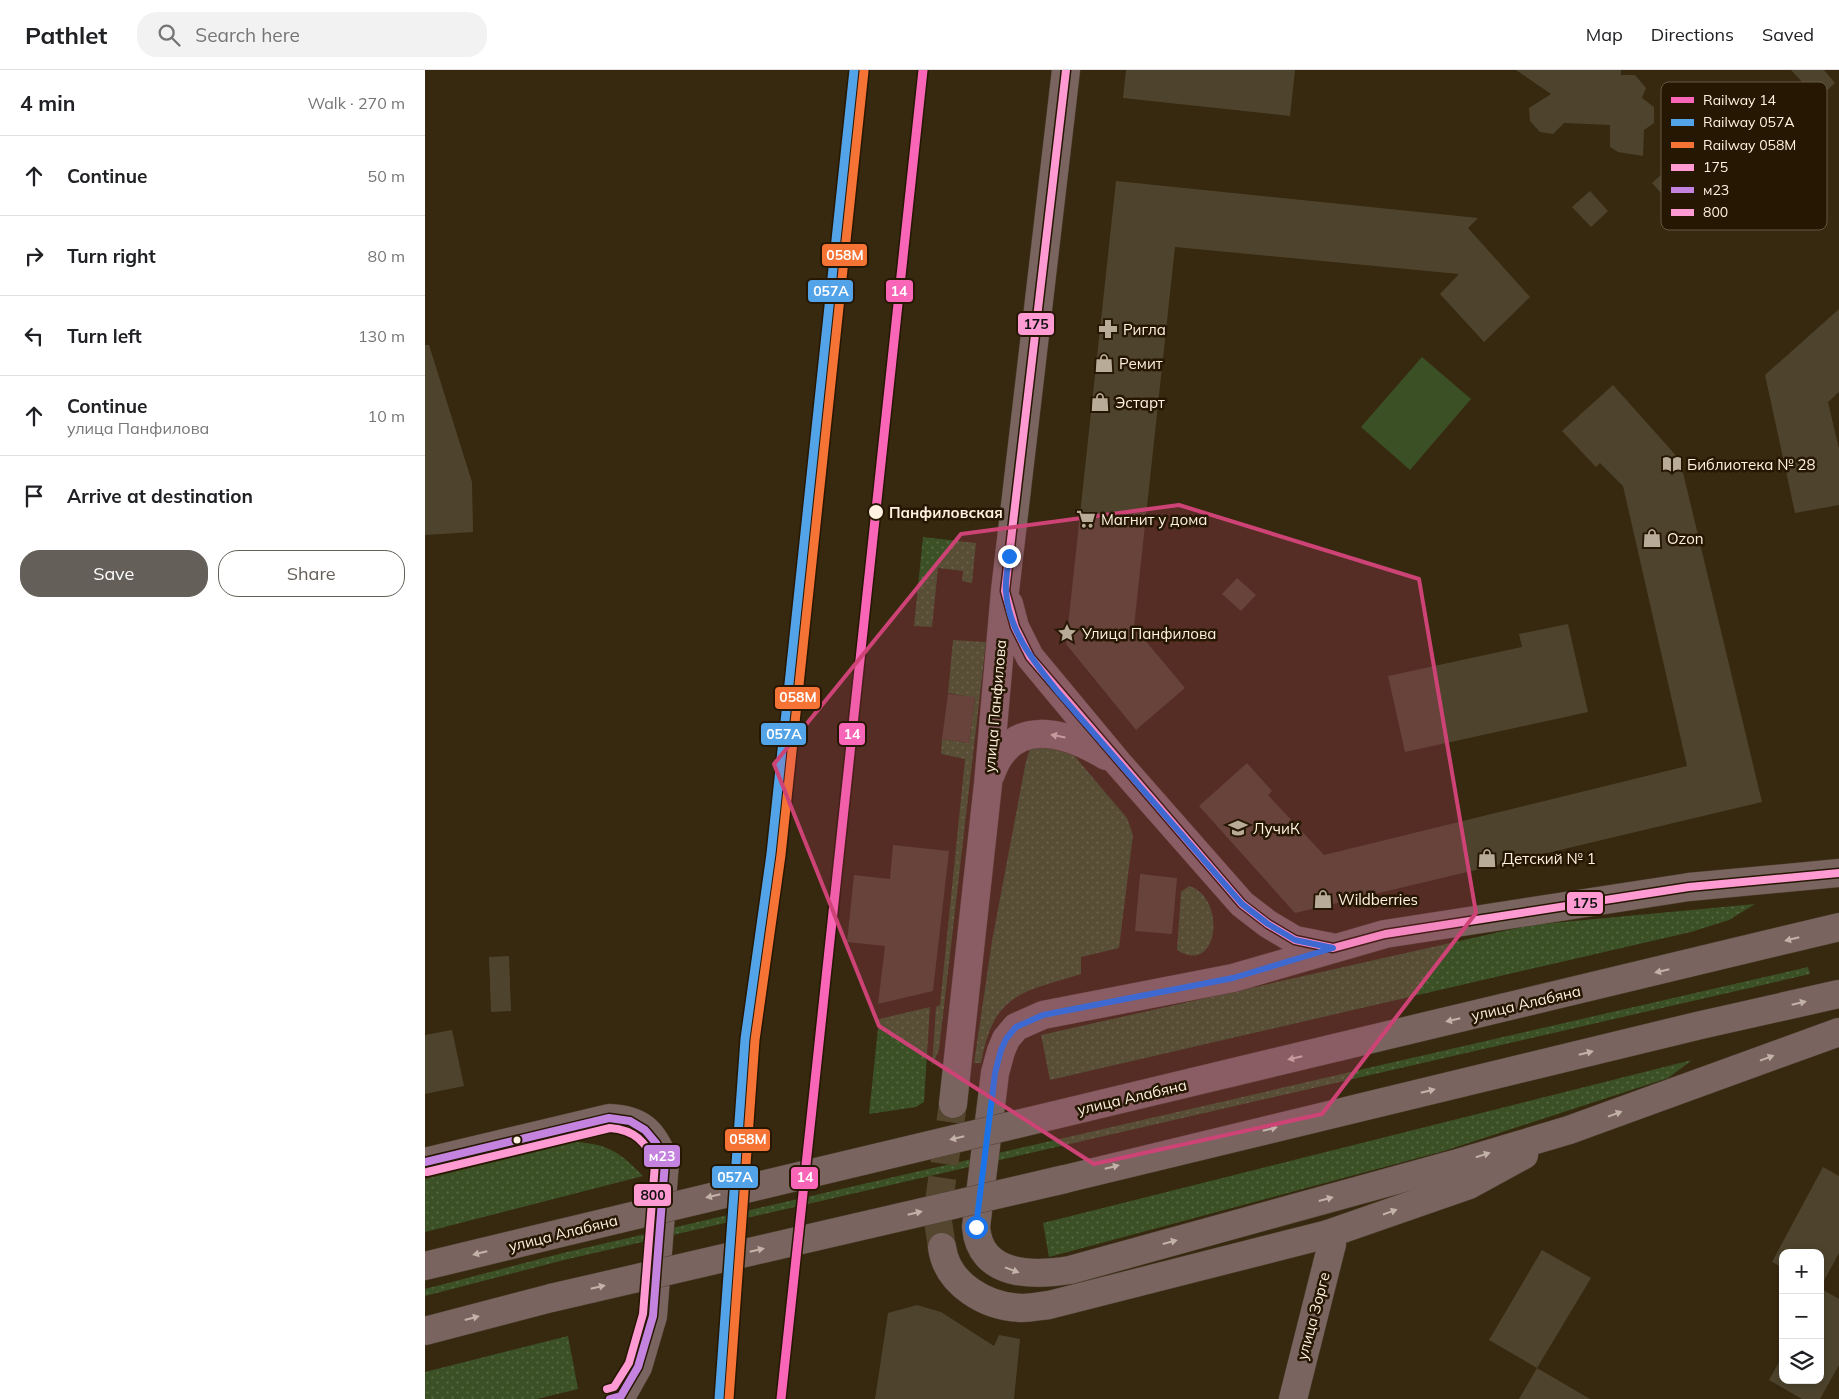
<!DOCTYPE html>
<meta charset="utf-8">
<style>
:root{--surface:#fff;--page:#f2f2f2;--text:#202124;--muted:#757577;--line:#e0e0e0;--accent:#645f58}
body{margin:0;font-family:Mulish,sans-serif;background:var(--page);color:var(--text)}
.controls{position:absolute;right:15px;bottom:15px;display:grid;overflow:hidden;border-radius:10px;box-shadow:0 2px 8px #0003}
.controls button{width:45px;height:45px;display:grid;place-items:center;padding:0;border:0;border-bottom:1px solid var(--line);background:var(--surface);color:var(--text);font:25px sans-serif}
.stop{position:absolute;width:15px;height:15px;margin:-11px;border:4px solid #1a73e8;border-radius:50%;background:#fff}
.stop.end{background:#1a73e8;border-color:#fff;box-shadow:0 1px 5px #0008}
.list{margin:0;padding:0;list-style:none}
h2{display:flex;justify-content:space-between;align-items:center;height:65px;margin:0;padding:0 20px;font-size:21px}
h2 small{font-size:16px;font-weight:400;color:var(--muted)}
.list li{display:grid;grid-template-columns:32px 1fr auto;gap:15px;align-items:center;box-sizing:border-box;height:80px;padding:0 20px;border-top:1px solid var(--line)}
.list b{display:block;font-size:19px;white-space:nowrap}
.list p{margin:0;font-size:16px;white-space:nowrap;color:var(--muted)}
.list em{font-size:16px;font-style:normal;color:var(--muted)}
.actions{display:flex;gap:10px;padding:15px 20px}
.actions a{flex:1;padding:11px 0;border:1px solid var(--accent);border-radius:20px;text-align:center;font-size:18px;color:var(--accent)}
.actions .main{background:var(--accent);color:#fff}
.icon{flex:none;width:28px;height:28px;fill:none;stroke:currentColor;stroke-width:2;stroke-linecap:round;stroke-linejoin:round}
.map{position:relative;flex:none;width:1414px;height:1329px;overflow:hidden}
header{display:flex;align-items:center;gap:30px;box-sizing:border-box;height:70px;padding:0 25px;background:var(--surface);border-bottom:1px solid var(--line)}
header strong{font-size:24px}
nav{display:flex;gap:28px;margin-inline-start:auto;font-size:18px}
.search{width:350px;height:45px;background:var(--page);display:flex;align-items:center;gap:12px;box-sizing:border-box;padding:0 18px;border-radius:20px;color:var(--muted);font-size:19px}
main{display:flex}
aside{flex:1;background:var(--surface)}
.map>svg:first-child{display:block}
.grass{fill:url(#grass-dots)}
.pitch{fill:#3b5025}
.building{fill:#4e442d}
.lines{fill:none;stroke-linecap:round;stroke-linejoin:round}
.secondary-tunnel{stroke:#55462f;stroke-width:28;stroke-dasharray:28 14;stroke-linecap:butt}
.secondary-casing{stroke:#4f4331;stroke-width:29}
.secondary{stroke:#7a6460;stroke-width:28}
.secondary-bridge-casing{stroke:#4f4331;stroke-width:29;stroke-linecap:butt}
.secondary-bridge{stroke:#7a6460;stroke-width:28}
.bus-1-casing{stroke:#261702;stroke-width:11}
.bus-2-casing{stroke:#261702;stroke-width:11}
.bus-3-casing{stroke:#261702;stroke-width:11}
.bus-1{stroke:#ff9ad2;stroke-width:8}
.bus-2{stroke:#c483df;stroke-width:8}
.bus-3{stroke:#ff9ad2;stroke-width:8}
.rail-1-casing{stroke:#261702;stroke-width:12}
.rail-2-casing{stroke:#261702;stroke-width:12}
.rail-3-casing{stroke:#261702;stroke-width:12}
.rail-1{stroke:#fa66b7;stroke-width:9}
.rail-2{stroke:#53a3e8;stroke-width:9}
.rail-3{stroke:#f57335;stroke-width:9}
.oneway{fill:#c3b2a7}
.route{stroke:#1a73e8;stroke-width:6}
.marked{fill:#ce4376;fill-opacity:0.2;stroke:#ce4376;stroke-width:4;stroke-linejoin:round}
.stop-dot{fill:#fef1e1;stroke:#261702;stroke-width:2}
.labels{text-anchor:middle;dominant-baseline:central;stroke-width:5;stroke-linejoin:round;paint-order:stroke}
.poi-label{font-size:15px;fill:#fef1e1;stroke:#261702;text-anchor:start}
.stop-label{font-size:15px;font-weight:bold;fill:#fef1e1;stroke:#261702;text-anchor:start}
.street-label{font-size:15px;fill:#fef1e1;stroke:#261702}
.key{fill:#261702;stroke:#675845;stroke-width:1}
.key-label{font-size:14px;fill:#fef1e1}
.line-badge{stroke:#261702;stroke-width:2}
.badge-label{font-size:14px;text-anchor:middle;font-weight:bold;fill:#fff}
.pale-badge-label{font-size:14px;text-anchor:middle;font-weight:bold;fill:#111}
</style>
<header>
<strong>Pathlet</strong>
<div class="search"><svg class="icon" aria-label="search" viewBox="0 0 24 24"><circle cx="10" cy="10" r="6"/><path d="M15 15l6 6"/></svg>Search here</div>
<nav><a>Map</a><a>Directions</a><a>Saved</a></nav>
</header>
<main>
<aside>
<h2>4 min<small>Walk · 270 m</small></h2>
<ul class="list">
<li><svg class="icon" aria-label="ahead" viewBox="0 0 24 24"><path d="M12 20V5M6 11l6-6 6 6"/></svg><div><b>Continue</b></div><em>50 m</em></li>
<li><svg class="icon" aria-label="right" viewBox="0 0 24 24"><path d="M7 20v-9h11M14 6l5 5-5 5"/></svg><div><b>Turn right</b></div><em>80 m</em></li>
<li><svg class="icon" aria-label="left" viewBox="0 0 24 24"><path d="M17 20v-9H6M10 6l-5 5 5 5"/></svg><div><b>Turn left</b></div><em>130 m</em></li>
<li><svg class="icon" aria-label="ahead" viewBox="0 0 24 24"><path d="M12 20V5M6 11l6-6 6 6"/></svg><div><b>Continue</b><p>улица Панфилова</p></div><em>10 m</em></li>
<li><svg class="icon" aria-label="arrive" viewBox="0 0 24 24"><path d="M6 21V4h12l-3 4 3 4H6"/></svg><div><b>Arrive at destination</b></div></li>
</ul>
<div class="actions"><a class="main">Save</a><a>Share</a></div>
</aside>
<div class="map">
<svg width="1414" height="1329" viewBox="0 0 1414 1329">
<defs>
<pattern id="grass-dots" width="8" height="8" patternUnits="userSpaceOnUse" patternTransform="scale(1.25)"><rect width="8" height="8" fill="#3b5025"/><path d="M2 2h.1M6 6h.1" fill="none" stroke="#586a44" stroke-width="1.8" stroke-linecap="round"/></pattern>
</defs>
<rect width="100%" height="100%" fill="#372810"/>
<g class="grass">
<path d="M498 467 551 473 547 513 537 511 538 501 513 498 507 557 489 556Z"/>
<path d="M528 570 561 572 514 980 507 996 511 937 515 935 540 689 516 684 517 669 544 673 550 628 523 623Z"/>
<path d="M617 671 647 683 702 748 708 765 694 878 656 887V904C595 923 569 923 556 993H549L567 871 601 691 605 679Z"/>
<path d="M764 816C801 826 795 907 752 880L756 822Z"/>
<path d="M1330 834 1304 850 1266 862 625 1010 616 965 1106 855Z"/>
<path d="M1383 897 1385 904 139 1190 0 1226V1219L138 1183Z"/>
<path d="M505 937 499 1032 491 1037 444 1044 454 949Z"/>
<path d="M1267 990 1243 1008 1019 1081 624 1187 618 1153Z"/>
<path d="M152 1072C186 1075 195 1083 218 1106L0 1162V1109Z"/>
<path d="M143 1266 153 1319 112 1329H0V1302Z"/>
</g>
<path class="pitch" d="M997 287 1046 329 985 400 936 357Z"/>
<g class="building">
<path d="M701 0H870L865 46 698 28Z"/>
<path d="M1091 0H1196V5H1210L1221 18 1217 28 1229 37V53L1219 60 1218 86 1193 82 1185 77V55L1139 53 1128 64 1115 62 1105 51 1104 38 1126 24Z"/>
<path d="M1366 0H1399L1410 13 1393 29Z"/>
<path d="M1245 97 1263 117 1246 134 1227 113Z"/>
<path d="M691 111 1053 148 1043 158 1105 227 1059 272 1015 224 1034 204 750 177 709 557 760 618 711 660 641 574Z"/>
<path d="M1165 121 1183 141 1166 157 1147 137Z"/>
<path d="M1414 239V322L1403 332 1414 379V435L1370 443 1340 305Z"/>
<path d="M0 275H4L47 412 48 462 0 465Z"/>
<path d="M1188 315 1255 390 1337 732 870 843 774 736 822 693 847 721 843 725 899 785 1262 696 1198 416 1175 393 1171 397 1137 361Z"/>
<path d="M812 508 831 525 816 541 797 524Z"/>
<path d="M1143 554 1163 642 980 682 963 606 1097 577 1094 564Z"/>
<path d="M523 624 550 627 544 673 517 669Z"/>
<path d="M468 775 524 781 508 921 453 934 460 876 422 872 429 805 465 809Z"/>
<path d="M715 804 752 808 747 864 710 861Z"/>
<path d="M84 886 86 941 66 942 64 887Z"/>
<path d="M27 960 39 1016 0 1024V965Z"/>
<path d="M1398 1097 1414 1106V1183L1395 1218 1414 1229V1295L1395 1329H1377L1344 1310 1358 1285V1310H1395V1183H1358V1198L1347 1192Z"/>
<path d="M1117 1180 1166 1208 1112 1298 1064 1270Z"/>
<path d="M492 1235 516 1242 569 1276 574 1265 595 1269 589 1329H450L463 1243Z"/>
<path d="M1112 1298 1165 1329H1094Z"/>
</g>
<g class="lines">
<path class="secondary-tunnel" d="M517 1177 512 1145 528 1034"/>
<g class="secondary-casing">
<g id="secondary">
<path d="M584 534 590 557 605 587 693 693 817 834 843 854 870 870 906 877"/>
<path d="M566 704C586 646 639 661 681 686"/>
<path d="M1414 803 1264 817 960 864 808 908 618 945 591 957 581 969 576 981 570 1003 551 1157C555 1207 608 1206 645 1200L1033 1093 1144 1060 1414 962"/>
<path d="M528 1034 563 714 580 521 641 0"/>
<path d="M630 1045 1414 857"/>
<path d="M0 1092 184 1048C217 1049 229 1063 240 1092L228 1246 213 1297 195 1329"/>
<path d="M640 1109 1276 955 1414 924"/>
<path d="M517 1177C522 1215 562 1237 597 1238 606 1238 615 1236 624 1235L903 1164 1044 1115 1099 1085"/>
<path d="M0 1196 136 1163"/>
<path d="M0 1261 126 1228"/>
<path d="M868 1329 907 1174 903 1164"/>
</g>
</g>
<use href="#secondary" class="secondary"/>
<g class="secondary-bridge-casing">
<g id="secondary-bridge">
<path d="M136 1163 630 1045"/>
<path d="M126 1228 640 1109"/>
</g>
</g>
<use href="#secondary-bridge" class="secondary-bridge"/>
<g class="bus-1-casing">
<path id="bus-1" d="M641 0 580 521 590 557 605 587 817 834 843 854 870 870 908 878 960 864 1264 817 1414 803"/>
</g>
<g class="bus-2-casing">
<path id="bus-2" d="M0 1092 184 1048 205 1051 220 1060 231 1073 240 1092 228 1246 213 1297 196 1326 185 1329"/>
</g>
<g class="bus-3-casing">
<path id="bus-3" d="M2 1102 185 1058C209 1060 221 1071 230 1094L218 1244 204 1293 189 1317 182 1319"/>
</g>
<use href="#bus-1" class="bus-1"/>
<use href="#bus-2" class="bus-2"/>
<use href="#bus-3" class="bus-3"/>
<g class="rail-1-casing">
<path id="rail-1" d="M356 1329 498 0"/>
</g>
<g class="rail-2-casing">
<path id="rail-2" d="M294 1329 320 969 346 784 429 0"/>
</g>
<g class="rail-3-casing">
<path id="rail-3" d="M304 1329 330 970 356 785 439 1"/>
</g>
<use href="#rail-1" class="rail-1"/>
<use href="#rail-2" class="rail-2"/>
<use href="#rail-3" class="rail-3"/>
</g>
<defs><path id="oneway-solid" d="M-6-.8H1V-3.2L6.5 0L1 3.2V.8H-6Z" transform="scale(1.25)"/></defs>
<g class="oneway">
<use href="#oneway-solid" transform="translate(633 666) rotate(-169)"/>
<use href="#oneway-solid" transform="translate(1367 869) rotate(166)"/>
<use href="#oneway-solid" transform="translate(1237 901) rotate(167)"/>
<use href="#oneway-solid" transform="translate(1374 933) rotate(-13)"/>
<use href="#oneway-solid" transform="translate(1028 950) rotate(167)"/>
<use href="#oneway-solid" transform="translate(1161 983) rotate(-14)"/>
<use href="#oneway-solid" transform="translate(870 988) rotate(167)"/>
<use href="#oneway-solid" transform="translate(1342 988) rotate(-20)"/>
<use href="#oneway-solid" transform="translate(1003 1021) rotate(-14)"/>
<use href="#oneway-solid" transform="translate(1190 1044) rotate(-20)"/>
<use href="#oneway-solid" transform="translate(845 1059) rotate(-14)"/>
<use href="#oneway-solid" transform="translate(532 1068) rotate(167)"/>
<use href="#oneway-solid" transform="translate(1058 1085) rotate(-17)"/>
<use href="#oneway-solid" transform="translate(687 1097) rotate(-14)"/>
<use href="#oneway-solid" transform="translate(288 1126) rotate(167)"/>
<use href="#oneway-solid" transform="translate(901 1129) rotate(-15)"/>
<use href="#oneway-solid" transform="translate(965 1142) rotate(-19)"/>
<use href="#oneway-solid" transform="translate(490 1143) rotate(-13)"/>
<use href="#oneway-solid" transform="translate(745 1172) rotate(-15)"/>
<use href="#oneway-solid" transform="translate(332 1180) rotate(-13)"/>
<use href="#oneway-solid" transform="translate(55 1183) rotate(166)"/>
<use href="#oneway-solid" transform="translate(587 1200) rotate(20)"/>
<use href="#oneway-solid" transform="translate(173 1217) rotate(-13)"/>
<use href="#oneway-solid" transform="translate(47 1248) rotate(-15)"/>
</g>
<g class="lines">
<path class="route" d="M551 1157 570 1003 576 980 581 969 591 957 618 945 808 908 908 878 870 870 843 854 817 834 632 621C609 592 583 560 581 521 580 510 583 497 584 486"/>
</g>
<path class="marked" d="M754 435 994 509 1051 843 897 1044 669 1094 454 956 349 694 536 464Z"/>
<defs>
<g id="pharmacy-bare" transform="scale(1.5)"><path d="M-2-6h4v4h4v4h-4v4h-4v-4h-4v-4h4Z" fill="#b8ab98" stroke="#261702" stroke-width="2.5" paint-order="stroke"/></g>
<g id="shop-bare" transform="scale(1.5)"><path d="M-5-2.5h2.3a2.7 3.5 0 0 1 5.4 0H5L5.5 6h-11ZM-1.5-2.5h3a1.5 2.3 0 0 0-3 0Z" fill="#b8ab98" stroke="#261702" stroke-width="2.5" paint-order="stroke"/></g>
<g id="library-bare" transform="scale(1.5)"><path d="M-6-4Q-3-5.5-.7-3.5V5Q-3 3-6 4ZM6-4Q3-5.5 .7-3.5V5Q3 3 6 4Z" fill="#b8ab98" stroke="#261702" stroke-width="2.5" paint-order="stroke"/></g>
<g id="supermarket-bare" transform="scale(1.5)"><path d="M-6-5.5h2.5l.6 2H6L4.5 2H-2.5L-4.4-4H-6ZM-1.5 3.2a1.3 1.3 0 1 0 .1 0ZM3 3.2a1.3 1.3 0 1 0 .1 0Z" fill="#b8ab98" stroke="#261702" stroke-width="2.5" paint-order="stroke"/></g>
<g id="sight-bare" transform="scale(1.5)"><path d="M0-6L1.8-2.2L6-1.7L2.9 1.2L3.7 5.4L0 3.3L-3.7 5.4L-2.9 1.2L-6-1.7L-1.8-2.2Z" fill="#b8ab98" stroke="#261702" stroke-width="2.5" paint-order="stroke"/></g>
<g id="school-bare" transform="scale(1.5)"><path d="M0-5L7-2L0 1L-7-2ZM-4 1L0 2.5L4 1V4Q0 6-4 4Z" fill="#b8ab98" stroke="#261702" stroke-width="2.5" paint-order="stroke"/></g>
</defs>
<g fill-rule="evenodd">
<use href="#pharmacy-bare" x="683" y="259"/>
<use href="#shop-bare" x="679" y="293"/>
<use href="#shop-bare" x="675" y="332"/>
<use href="#library-bare" x="1247" y="394"/>
<use href="#supermarket-bare" x="661" y="449"/>
<use href="#shop-bare" x="1227" y="468"/>
<use href="#sight-bare" x="642" y="563"/>
<use href="#school-bare" x="813" y="758"/>
<use href="#shop-bare" x="1062" y="788"/>
<use href="#shop-bare" x="898" y="829"/>
</g>
<g class="stop-dot">
<circle cx="451" cy="442" r="8"/>
<circle cx="92" cy="1070" r="4.5"/>
</g>
<g class="labels">
<g class="poi-label">
<text x="698" y="259">Ригла</text>
<text x="694" y="293">Ремит</text>
<text x="690" y="332">Эстарт</text>
<text x="1262" y="394">Библиотека № 28</text>
<text x="676" y="449">Магнит у дома</text>
<text x="1242" y="468">Ozon</text>
<text x="657" y="563">Улица Панфилова</text>
<text x="828" y="758">ЛучиК</text>
<text x="1077" y="788">Детский № 1</text>
<text x="913" y="829">Wildberries</text>
</g>
<g class="stop-label">
<text x="464" y="442">Панфиловская</text>
</g>
<g class="street-label">
<text transform="translate(570 636) rotate(-85)">улица Панфилова</text>
<text transform="translate(1101 933) rotate(-13)">улица Алабяна</text>
<text transform="translate(707 1027) rotate(-13)">улица Алабяна</text>
<text transform="translate(138 1163) rotate(-14)">улица Алабяна</text>
<text transform="translate(888 1246) rotate(-75)">улица Зорге</text>
</g>
</g>
<rect x="1236" y="12" width="166" height="148" rx="8" class="key"/>
<rect x="1246" y="27" width="23" height="6" fill="#fa66b7"/>
<rect x="1246" y="49" width="23" height="7" fill="#53a3e8"/>
<rect x="1246" y="72" width="23" height="6" fill="#f57335"/>
<rect x="1246" y="94" width="23" height="7" fill="#ff9ad2"/>
<rect x="1246" y="117" width="23" height="6" fill="#c483df"/>
<rect x="1246" y="139" width="23" height="7" fill="#ff9ad2"/>
<g class="key-label">
<text x="1278" y="35">Railway 14</text>
<text x="1278" y="57">Railway 057А</text>
<text x="1278" y="80">Railway 058М</text>
<text x="1278" y="102">175</text>
<text x="1278" y="125">м23</text>
<text x="1278" y="147">800</text>
</g>
<g class="line-badge">
<rect x="396" y="173" width="47" height="24" rx="5" fill="#f57335"/>
<rect x="382" y="209" width="47" height="24" rx="5" fill="#53a3e8"/>
<rect x="460" y="209" width="29" height="24" rx="5" fill="#fa66b7"/>
<rect x="592" y="242" width="38" height="24" rx="5" fill="#ff9ad2"/>
<rect x="349" y="616" width="47" height="24" rx="5" fill="#f57335"/>
<rect x="335" y="652" width="47" height="24" rx="5" fill="#53a3e8"/>
<rect x="413" y="652" width="28" height="24" rx="5" fill="#fa66b7"/>
<rect x="1141" y="821" width="38" height="24" rx="5" fill="#ff9ad2"/>
<rect x="299" y="1058" width="47" height="24" rx="5" fill="#f57335"/>
<rect x="218" y="1074" width="38" height="24" rx="5" fill="#c483df"/>
<rect x="286" y="1095" width="48" height="24" rx="5" fill="#53a3e8"/>
<rect x="365" y="1096" width="29" height="24" rx="5" fill="#fa66b7"/>
<rect x="208" y="1113" width="39" height="24" rx="5" fill="#ff9ad2"/>
</g>
<g class="badge-label">
<text x="420" y="190">058М</text>
<text x="406" y="226">057А</text>
<text x="474" y="226">14</text>
<text x="373" y="632">058М</text>
<text x="359" y="669">057А</text>
<text x="427" y="669">14</text>
<text x="323" y="1074">058М</text>
<text x="237" y="1091">м23</text>
<text x="310" y="1112">057А</text>
<text x="380" y="1112">14</text>
</g>
<g class="pale-badge-label">
<text x="611" y="259">175</text>
<text x="1160" y="838">175</text>
<text x="228" y="1130">800</text>
</g>
</svg>
<div class="controls">
<button>+</button>
<button>−</button>
<button><svg class="icon" aria-label="layers" viewBox="0 0 24 24"><path d="M12 4l9 5-9 5-9-5zM3 14l9 5 9-5"/></svg></button>
</div>
<div class="stop" style="left:551px;top:1157px"></div>
<div class="stop end" style="left:584px;top:486px"></div>
</div>
</main>
